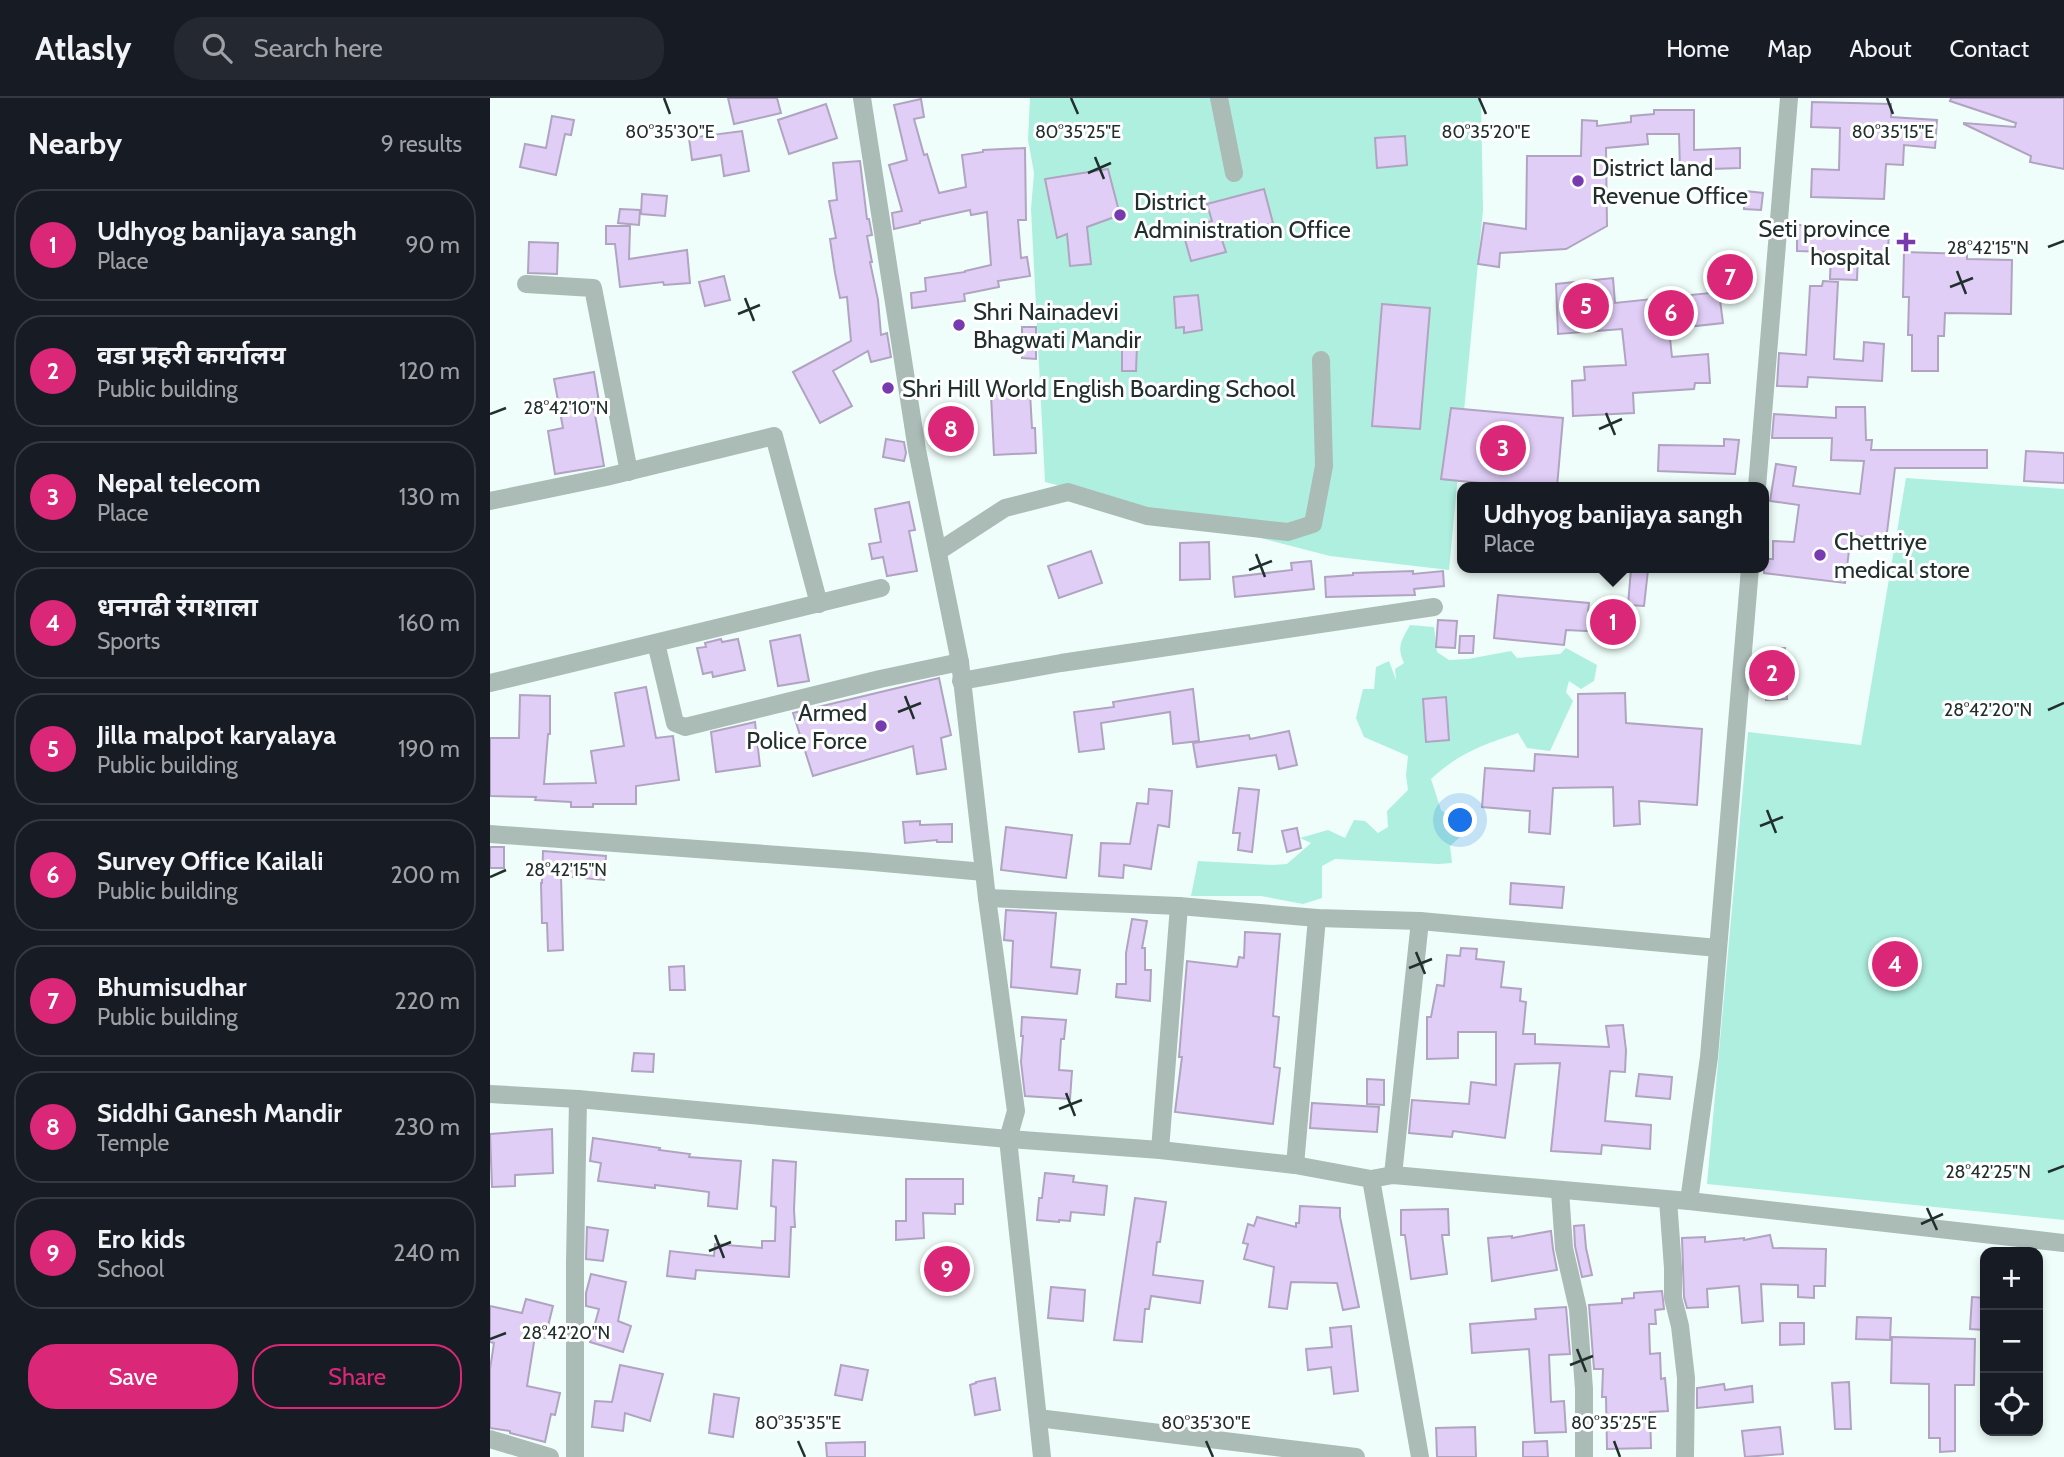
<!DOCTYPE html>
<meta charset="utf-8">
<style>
:root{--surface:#171b24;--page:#242831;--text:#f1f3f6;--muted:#9ea1a6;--line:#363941;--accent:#db2777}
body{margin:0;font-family:Cabin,"Noto Sans Devanagari",sans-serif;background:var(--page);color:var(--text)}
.controls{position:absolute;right:21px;bottom:21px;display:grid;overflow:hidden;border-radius:14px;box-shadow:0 4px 10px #0003}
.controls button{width:63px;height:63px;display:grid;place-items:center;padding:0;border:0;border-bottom:2px solid var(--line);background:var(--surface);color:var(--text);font:35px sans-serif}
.you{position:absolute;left:971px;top:723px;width:24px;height:24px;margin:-18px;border:5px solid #fff;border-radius:50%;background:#1a73e8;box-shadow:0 0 0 10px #1a73e833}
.badge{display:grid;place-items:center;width:46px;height:46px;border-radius:50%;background:var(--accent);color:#fff;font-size:23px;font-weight:700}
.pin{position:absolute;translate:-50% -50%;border:4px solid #fff;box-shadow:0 2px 7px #0006}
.popup{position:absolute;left:967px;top:384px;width:312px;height:91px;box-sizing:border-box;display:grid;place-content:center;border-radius:14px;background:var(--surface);filter:drop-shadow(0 2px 5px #0005);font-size:23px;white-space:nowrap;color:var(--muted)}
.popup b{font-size:26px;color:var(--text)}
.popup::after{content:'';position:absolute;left:50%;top:100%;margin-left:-14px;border:14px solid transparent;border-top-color:var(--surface)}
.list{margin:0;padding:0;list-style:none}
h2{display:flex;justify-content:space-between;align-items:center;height:91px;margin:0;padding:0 28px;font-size:30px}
h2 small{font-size:23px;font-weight:400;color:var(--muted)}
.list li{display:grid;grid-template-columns:46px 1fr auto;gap:21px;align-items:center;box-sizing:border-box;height:112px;margin:0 14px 14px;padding:0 14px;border:2px solid var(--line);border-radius:28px}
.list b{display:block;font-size:26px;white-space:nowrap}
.list p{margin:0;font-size:23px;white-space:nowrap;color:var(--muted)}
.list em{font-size:23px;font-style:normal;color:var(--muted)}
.actions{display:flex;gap:14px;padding:21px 28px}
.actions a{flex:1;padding:16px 0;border:2px solid var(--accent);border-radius:28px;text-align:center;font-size:24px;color:var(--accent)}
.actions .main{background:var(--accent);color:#fff}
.icon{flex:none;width:38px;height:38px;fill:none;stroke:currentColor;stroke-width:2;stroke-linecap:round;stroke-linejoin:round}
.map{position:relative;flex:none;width:1574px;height:1359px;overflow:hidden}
header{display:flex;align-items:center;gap:42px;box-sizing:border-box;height:98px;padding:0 35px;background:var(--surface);border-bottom:2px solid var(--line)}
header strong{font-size:33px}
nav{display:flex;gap:38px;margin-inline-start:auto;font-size:24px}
.search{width:490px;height:63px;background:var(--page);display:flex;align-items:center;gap:18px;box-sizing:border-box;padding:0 24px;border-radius:28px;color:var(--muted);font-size:26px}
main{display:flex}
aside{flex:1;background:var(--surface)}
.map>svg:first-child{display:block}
.green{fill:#afefe0}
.building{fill:#e0cef7;stroke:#b0a4c0;stroke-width:2}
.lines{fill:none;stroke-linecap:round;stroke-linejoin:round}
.minor{stroke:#abbbb6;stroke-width:18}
.ticks{fill:none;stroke:#21302d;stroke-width:2.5}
.poi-dot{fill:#773aaf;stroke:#fff;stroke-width:2.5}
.labels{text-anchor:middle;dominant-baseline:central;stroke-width:6;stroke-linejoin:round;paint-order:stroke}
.poi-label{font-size:24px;fill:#21302d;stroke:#fff;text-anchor:start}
.ticks-label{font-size:18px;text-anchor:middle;fill:#21302d;stroke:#fff;stroke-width:6;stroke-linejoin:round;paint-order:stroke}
</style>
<header>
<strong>Atlasly</strong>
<div class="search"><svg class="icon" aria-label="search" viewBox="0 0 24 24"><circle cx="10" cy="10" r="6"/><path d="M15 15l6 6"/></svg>Search here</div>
<nav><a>Home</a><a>Map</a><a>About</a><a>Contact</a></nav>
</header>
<main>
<aside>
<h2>Nearby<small>9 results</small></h2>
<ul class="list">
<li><span class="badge">1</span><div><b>Udhyog banijaya sangh</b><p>Place</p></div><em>90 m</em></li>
<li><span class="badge">2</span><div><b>वडा प्रहरी कार्यालय</b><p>Public building</p></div><em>120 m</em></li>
<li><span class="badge">3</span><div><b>Nepal telecom</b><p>Place</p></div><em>130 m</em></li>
<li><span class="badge">4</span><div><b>धनगढी रंगशाला</b><p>Sports</p></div><em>160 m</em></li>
<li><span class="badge">5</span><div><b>Jilla malpot karyalaya</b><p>Public building</p></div><em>190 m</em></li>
<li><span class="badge">6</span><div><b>Survey Office Kailali</b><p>Public building</p></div><em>200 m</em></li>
<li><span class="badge">7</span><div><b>Bhumisudhar</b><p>Public building</p></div><em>220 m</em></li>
<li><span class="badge">8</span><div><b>Siddhi Ganesh Mandir</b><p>Temple</p></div><em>230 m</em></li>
<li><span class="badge">9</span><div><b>Ero kids</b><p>School</p></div><em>240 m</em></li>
</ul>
<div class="actions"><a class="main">Save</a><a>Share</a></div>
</aside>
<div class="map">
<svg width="1574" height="1359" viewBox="0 0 1574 1359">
<rect width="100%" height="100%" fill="#effefa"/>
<g class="green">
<path d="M540 0H991L993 112 959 472 840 458 555 384 541 111 544 75 538 42Z"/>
<path d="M1416 380 1574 391V1122L1217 1086 1258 634 1371 647Z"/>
<path d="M920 527 944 529 947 554 959 562 978 561 1021 553 1027 560 1070 556 1076 550 1107 567 1104 583 1091 591 1079 583 1076 594 1083 603 1060 653 1037 650 1028 635C992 647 969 655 941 681L951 712 971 727 970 739 960 748 962 765 949 766 845 761 832 768V800L813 806 771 798H701L708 763 783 767 797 766 821 745 810 740 838 732 855 740 864 722 875 723 888 735 898 729 897 713 918 692 916 677 918 658 874 639 866 620 873 591H884L886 569 899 563 906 582 905 571 914 565C906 548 912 542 920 527Z"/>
</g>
<g class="building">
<path d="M238 0H287L291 15 244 26Z"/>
<path d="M1461 0H1574V71L1540 64 1541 58 1474 26V25L1525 29 1526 25 1460 3Z"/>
<path d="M431 1 434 19 424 21 434 57 437 56 449 95 476 89 472 57 493 54V52L535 50 536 122H528L531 160 537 159 540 178 508 183 509 189 474 196 475 203 422 210 421 195 436 193 435 180 475 174V173L501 167 497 114 481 117 480 112 430 123V125L404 131 402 115 412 113 399 67 417 62 404 7Z"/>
<path d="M1322 4 1401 6V19L1447 22 1445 50 1414 47 1413 67 1396 66 1394 101 1321 99 1322 71 1349 72 1350 30 1321 29Z"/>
<path d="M336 6 347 40 299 56 288 22Z"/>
<path d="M1164 12H1204V52L1250 50V70L1190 72 1189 36H1157L1158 46 1116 50 1117 128 1076 151 1010 155 1009 169 988 166 994 125 1036 131 1037 58H1091L1092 22 1107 23V28L1141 24V18L1164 16Z"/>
<path d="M62 18 84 22 81 37 75 36 66 77 30 69 35 46 56 50Z"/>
<path d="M252 33 259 73 234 78 231 57 202 62 199 40Z"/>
<path d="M915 38 917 67 887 70 885 40Z"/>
<path d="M370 63 377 121H379L382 137 377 138 382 164H380L388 202 391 237 397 235 401 259 381 264 378 253 343 273 362 308 330 325 303 274 361 243 357 199 350 200 345 175 340 141 346 140 339 103 347 102 343 65Z"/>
<path d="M618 71 630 117 597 129 601 166 580 168 577 136 567 140 555 81Z"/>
<path d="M774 91 783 125 731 139 736 154 701 163 692 131 722 123 717 106Z"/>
<path d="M1255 93 1273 95 1271 112 1254 111Z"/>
<path d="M152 96 177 98 175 118 151 116Z"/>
<path d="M130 111 150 112 149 127 128 125Z"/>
<path d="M1307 127 1399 130 1398 156 1368 155 1367 182 1340 181 1341 154 1307 153Z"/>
<path d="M116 128H140L139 161 197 152 200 185 174 187 173 184 130 189 125 146H116Z"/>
<path d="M39 144 68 145 67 176 38 175Z"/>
<path d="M1414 154 1477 156V161L1522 162 1521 216 1455 215 1454 238H1448V273H1422V237H1418L1419 199H1413Z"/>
<path d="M1257 166 1259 189 1223 193 1220 169Z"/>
<path d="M234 178 240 202 215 208 209 184Z"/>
<path d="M1123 180 1125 205 1229 194 1233 225 1179 231 1182 259 1218 256 1220 285H1205L1204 291 1143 295 1144 315 1083 318 1082 283 1095 282 1094 269 1136 267 1132 231 1068 236 1066 186Z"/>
<path d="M1333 183 1348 184 1344 261 1373 263 1374 244 1394 246 1392 283 1318 279 1317 289 1287 288 1289 255 1316 257 1320 188H1332Z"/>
<path d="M708 197 712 232 694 235V229L686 230 684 199Z"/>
<path d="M892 206 940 210 930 331 882 328Z"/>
<path d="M532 229H546V261L532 260Z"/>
<path d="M632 247H647L646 273H632Z"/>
<path d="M104 274 109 304 103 305 114 368 65 376 58 333 73 330 64 281Z"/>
<path d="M540 295 542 330H545L546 355 504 357 501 297Z"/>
<path d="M1346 309H1375L1376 342H1382L1381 352H1497V370H1405L1396 442 1361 437 1355 485 1274 475V461H1283V443L1304 444 1309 407 1280 403 1286 366 1306 369 1303 388 1370 396 1374 363 1341 362 1342 340H1282L1284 316 1346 320Z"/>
<path d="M961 310 1073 320 1067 389H1029L951 381Z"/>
<path d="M396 341 414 344 416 355 414 363 393 359Z"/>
<path d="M1234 341 1249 342 1245 376 1168 373 1169 347 1234 348Z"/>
<path d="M1536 353 1574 355V385L1534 383Z"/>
<path d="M419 404 425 432 419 433 427 473 397 478 393 459 382 461 379 446 391 444 385 411Z"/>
<path d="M719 444 720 481 690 482V445Z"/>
<path d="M601 453 612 485 569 500 558 468Z"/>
<path d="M821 463 824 491 745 499 743 479 802 472 801 465Z"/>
<path d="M1141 471 1158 472 1154 508 1138 507Z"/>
<path d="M923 473V476L953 473 954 488 924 491 925 497 836 499 835 479 863 477V475Z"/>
<path d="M1008 497 1099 505 1098 513 1139 515 1138 535 1076 532 1074 547 1004 540Z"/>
<path d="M948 522 967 523 965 550 946 549Z"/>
<path d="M310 537 319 583 288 588 280 543Z"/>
<path d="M970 538H984L983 555H969Z"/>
<path d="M231 541 232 544 248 541 255 572 223 579 222 574 213 576 207 550 216 549 215 545Z"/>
<path d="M1295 550 1297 601 1276 602 1274 551Z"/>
<path d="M449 580 461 637 451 640 456 671 427 676 423 648 323 678 303 615Z"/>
<path d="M156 589 166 640 183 638 189 682 146 688V706H103V709H81V704L45 702 46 699 0 698V640H29L30 597 60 598V636H58L54 686 106 685 101 653 134 648 125 595Z"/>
<path d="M703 591 709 643 683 646 680 614 611 625 614 651 589 654 584 614 624 609 623 604Z"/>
<path d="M1135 595 1136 625 1212 631 1207 707 1149 703 1150 726 1124 728 1123 689 1063 690 1060 736 1039 734 1040 713 992 709 995 670 1044 673 1045 656 1088 659V596Z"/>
<path d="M956 599 959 642 936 644 933 601Z"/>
<path d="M265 624 270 668 226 674 221 634Z"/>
<path d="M799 633 807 667 789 671 786 657 707 669 703 645 759 637 760 641Z"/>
<path d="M749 690 769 692 762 754 748 752 750 735H743Z"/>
<path d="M659 691 682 693 679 729 668 727 661 771 634 767 633 780 609 778 611 745 640 746 647 705 658 706Z"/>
<path d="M430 723V727L462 726V744H447V742L415 745 413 724Z"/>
<path d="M516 729 582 737 576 780 511 772Z"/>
<path d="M807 730 811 750 797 754 792 733Z"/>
<rect x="0" y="749" width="14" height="21"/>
<path d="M53 753 116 758 114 782 71 778 73 852 58 853 57 825H52L51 785H52Z"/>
<path d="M1021 785 1074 789 1072 810 1020 806Z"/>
<path d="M516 812 566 815 561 869 590 872 587 896 521 889 523 843 514 842Z"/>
<path d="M642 821 657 823 652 850H655V872H661L660 903 626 899 627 886H636V855Z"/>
<path d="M755 834 790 836 783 918 789 919 784 969 790 970 783 1026 685 1014 692 959H689L697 863 747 869 749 859 754 860Z"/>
<path d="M971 850 987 851 986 861 1014 864 1011 889 1031 891 1030 903 1036 904 1033 936H1045V946L1119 949 1116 928 1133 927 1136 952 1135 974 1120 973 1115 1023 1161 1027 1160 1051 1112 1047 1111 1056 1061 1053 1070 965 1025 966 1015 1040 963 1033 962 1039 919 1035 922 1002 979 1006 981 984 1006 987V934H968V960L937 961V919H941L947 887 954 888 957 857 970 858Z"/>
<path d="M194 868 195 892H180L179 869Z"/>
<path d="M532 919 576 922 574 941H571L569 972 582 973 580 1001 535 998 531 964 533 938H531Z"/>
<path d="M144 955 164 956 163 974 142 973Z"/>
<path d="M1149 976 1182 979 1180 1001 1146 998Z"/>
<path d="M877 981 894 982V1007L877 1006Z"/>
<path d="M822 1005 889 1009 887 1034 820 1030Z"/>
<path d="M62 1031 63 1075 25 1077V1088L2 1089 0 1036Z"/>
<path d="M103 1040 170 1050 169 1052 200 1056 199 1059 251 1063 247 1111 218 1108 219 1094 165 1087V1090L108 1083 111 1065 100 1063Z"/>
<path d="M283 1062 306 1064 304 1112 305 1129H301L299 1179 206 1172 205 1181 177 1178 180 1153 224 1158 225 1146 272 1150V1143H285L286 1109 281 1108Z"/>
<path d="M555 1075 584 1078 583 1084 617 1088 614 1117 581 1114 580 1123 569 1122V1124L547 1122 549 1100H552Z"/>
<path d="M416 1081H473V1106H465V1116L433 1115 434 1140 406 1142V1123H416Z"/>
<path d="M645 1100 676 1104 670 1144H667L663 1177 713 1183 710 1205 661 1198 659 1211H655L652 1244 624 1242Z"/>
<path d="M810 1108 850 1110V1119L869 1209 853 1212 847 1185 801 1184 797 1211 779 1209 784 1169 754 1161 758 1146 753 1145 758 1126 764 1128 767 1119 806 1129V1125H809Z"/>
<path d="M958 1111 959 1137H952L957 1176 921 1181 915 1137H911V1112Z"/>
<path d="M1094 1127 1096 1150 1102 1177 1092 1179 1085 1148 1084 1128Z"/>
<path d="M97 1129 118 1132 113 1163 96 1161Z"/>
<path d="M1061 1133 1063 1151 1067 1172 1002 1183 998 1140 1022 1138V1140Z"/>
<path d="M1280 1137 1283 1150 1336 1151 1335 1188H1324V1200L1308 1199V1187L1271 1186 1273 1223 1252 1225 1249 1188 1217 1191 1218 1209 1197 1210 1194 1199 1192 1140 1215 1139V1144L1254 1140V1142Z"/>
<path d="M101 1176 136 1184 128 1223 141 1228 133 1254 100 1244 109 1211 96 1208V1195Z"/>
<path d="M561 1189 595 1192 593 1223 558 1220Z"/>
<path d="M1172 1193 1174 1211 1165 1212 1166 1226H1159L1160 1256 1170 1255 1171 1281 1175 1280 1178 1313 1160 1314 1161 1350 1117 1351 1116 1299H1112L1113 1271H1104L1099 1207 1132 1205V1201L1144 1200V1195Z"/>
<path d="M1482 1199 1495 1200V1232L1480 1231Z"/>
<path d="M36 1201 63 1208 55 1240 45 1238 37 1288 70 1295 65 1317 61 1316 55 1344 20 1335V1333L0 1330V1271L4 1245 0 1244V1208L32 1215Z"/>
<path d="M1076 1209 1080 1256 1059 1257 1061 1304 1074 1303 1076 1334 1045 1335 1039 1251 982 1255 980 1226 1046 1221 1045 1211Z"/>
<path d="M1367 1219 1401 1220 1400 1242 1366 1241Z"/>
<path d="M1290 1225H1314V1246L1290 1247Z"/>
<path d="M861 1228 868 1293 844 1296 841 1269 818 1272 816 1251 842 1249 840 1230Z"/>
<path d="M1402 1239 1485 1241 1484 1287H1465V1353L1450 1354V1340H1439V1286L1401 1285Z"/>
<path d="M130 1267 173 1276 160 1323 135 1315 133 1333 102 1329 105 1303 122 1304Z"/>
<path d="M351 1267 378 1272 372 1302 345 1297Z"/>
<path d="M505 1280 510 1312 485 1317 480 1287 486 1285V1284Z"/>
<path d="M1359 1284 1361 1331H1345L1342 1285Z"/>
<path d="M1234 1286 1235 1292 1262 1288 1263 1304 1207 1310V1290Z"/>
<path d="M224 1296 249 1300 243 1339 219 1335Z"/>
<path d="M985 1329 986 1359H947L946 1330Z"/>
<path d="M1290 1329 1293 1356 1255 1359 1252 1333Z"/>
<path d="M1057 1343 1058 1359H1033V1344Z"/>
<path d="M375 1344V1359H337L336 1345Z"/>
</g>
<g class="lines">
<g class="minor">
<path d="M372 0 427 352 470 564 497 800 526 1013 518 1041 552 1359"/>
<path d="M729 0 744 75"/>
<path d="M36 186 103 190 139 374"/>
<path d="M1267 389 1299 0"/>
<path d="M0 403 116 379 284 338 329 506"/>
<path d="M449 453 515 410 578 394 657 418 798 434 823 426 834 368 831 262"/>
<path d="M166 545 185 625 195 629 390 581 470 564"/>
<path d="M471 583 571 565 944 509"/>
<path d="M0 585 391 490"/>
<path d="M0 736 372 763 494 774"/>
<path d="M497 800 689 808 827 820 930 823 1228 850"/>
<path d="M0 996 88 1001 518 1041 670 1052 805 1067 881 1081 903 1077 1199 1103 1574 1145"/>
<path d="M670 1052 689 808"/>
<path d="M805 1067 827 820"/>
<path d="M903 1077 930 823"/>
<path d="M881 1081 930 1359"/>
<path d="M1070 1093 1074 1150 1088 1211 1094 1291V1359"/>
<path d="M1178 1102 1183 1170V1200L1190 1228 1196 1280 1195 1359"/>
<path d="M1199 1103 1219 959 1260 470"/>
<path d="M548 1320 866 1359"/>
<path d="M0 1341 60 1359"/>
<path d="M85 1359V1165L88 1001"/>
</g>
</g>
<path class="ticks" d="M174 0 180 16M581 0 588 16M989 0 996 16M1397 0 1403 16M605 59 614 81M598 75 621 65M1558 149 1574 143M1467 173 1476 196M1460 189 1483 180M255 200 264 223M248 216 270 207M1116 315 1125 337M0 316 16 310M1109 331 1132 321M766 456 775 479M759 472 782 463M415 598 424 621M1558 612 1574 605M408 614 431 605M1277 712 1286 735M1270 728 1293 719M0 779 16 772M926 854 935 876M919 870 942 861M576 995 585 1018M569 1011 592 1002M1558 1074 1574 1068M1437 1110 1447 1132M1431 1126 1453 1116M225 1137 234 1160M219 1153 241 1144M0 1241 16 1235M1087 1251 1096 1274M1080 1267 1103 1258M308 1343 315 1359M716 1343 723 1359M1124 1343 1130 1359"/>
<g class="poi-dot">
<circle cx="1088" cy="83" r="7"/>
<circle cx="630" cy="117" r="7"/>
<path d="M1412.5 133.5h7v7h7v7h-7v7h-7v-7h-7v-7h7z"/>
<circle cx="469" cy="227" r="7"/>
<circle cx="398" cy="290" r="7"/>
<circle cx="1330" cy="457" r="7"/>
<circle cx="391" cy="628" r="7"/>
</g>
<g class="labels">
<g class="poi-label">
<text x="1102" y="69">District land<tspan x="1102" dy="28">Revenue Office</tspan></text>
<text x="644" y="103">District<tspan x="644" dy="28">Administration Office</tspan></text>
<text x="1400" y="130" text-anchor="end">Seti province<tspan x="1400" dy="28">hospital</tspan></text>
<text x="483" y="213">Shri Nainadevi<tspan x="483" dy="28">Bhagwati Mandir</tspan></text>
<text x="412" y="290">Shri Hill World English Boarding School</text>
<text x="1344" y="443">Chettriye<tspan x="1344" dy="28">medical store</tspan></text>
<text x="377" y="614" text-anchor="end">Armed<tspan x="377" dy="28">Police Force</tspan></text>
</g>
</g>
<g class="ticks-label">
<text x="1403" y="40">80°35'15"E</text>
<text x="180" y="40">80°35'30"E</text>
<text x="588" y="40">80°35'25"E</text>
<text x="996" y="40">80°35'20"E</text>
<text x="1498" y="156">28°42'15"N</text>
<text x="76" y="316">28°42'10"N</text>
<text x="1498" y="618">28°42'20"N</text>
<text x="76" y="778">28°42'15"N</text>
<text x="1498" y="1080">28°42'25"N</text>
<text x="76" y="1241">28°42'20"N</text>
<text x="308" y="1331">80°35'35"E</text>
<text x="716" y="1331">80°35'30"E</text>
<text x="1124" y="1331">80°35'25"E</text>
</g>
</svg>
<div class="controls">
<button>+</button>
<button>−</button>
<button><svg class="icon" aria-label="locate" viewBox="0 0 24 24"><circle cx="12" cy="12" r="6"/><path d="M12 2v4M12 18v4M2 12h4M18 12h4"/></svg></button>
</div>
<div class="you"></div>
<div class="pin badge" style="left:1123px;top:524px">1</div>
<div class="popup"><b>Udhyog banijaya sangh</b>Place</div>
<div class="pin badge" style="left:1282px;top:575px">2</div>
<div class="pin badge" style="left:1013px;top:350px">3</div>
<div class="pin badge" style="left:1405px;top:866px">4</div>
<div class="pin badge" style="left:1096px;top:208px">5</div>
<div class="pin badge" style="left:1181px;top:215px">6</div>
<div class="pin badge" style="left:1240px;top:179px">7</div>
<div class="pin badge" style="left:461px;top:331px">8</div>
<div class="pin badge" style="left:457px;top:1171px">9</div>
</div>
</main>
